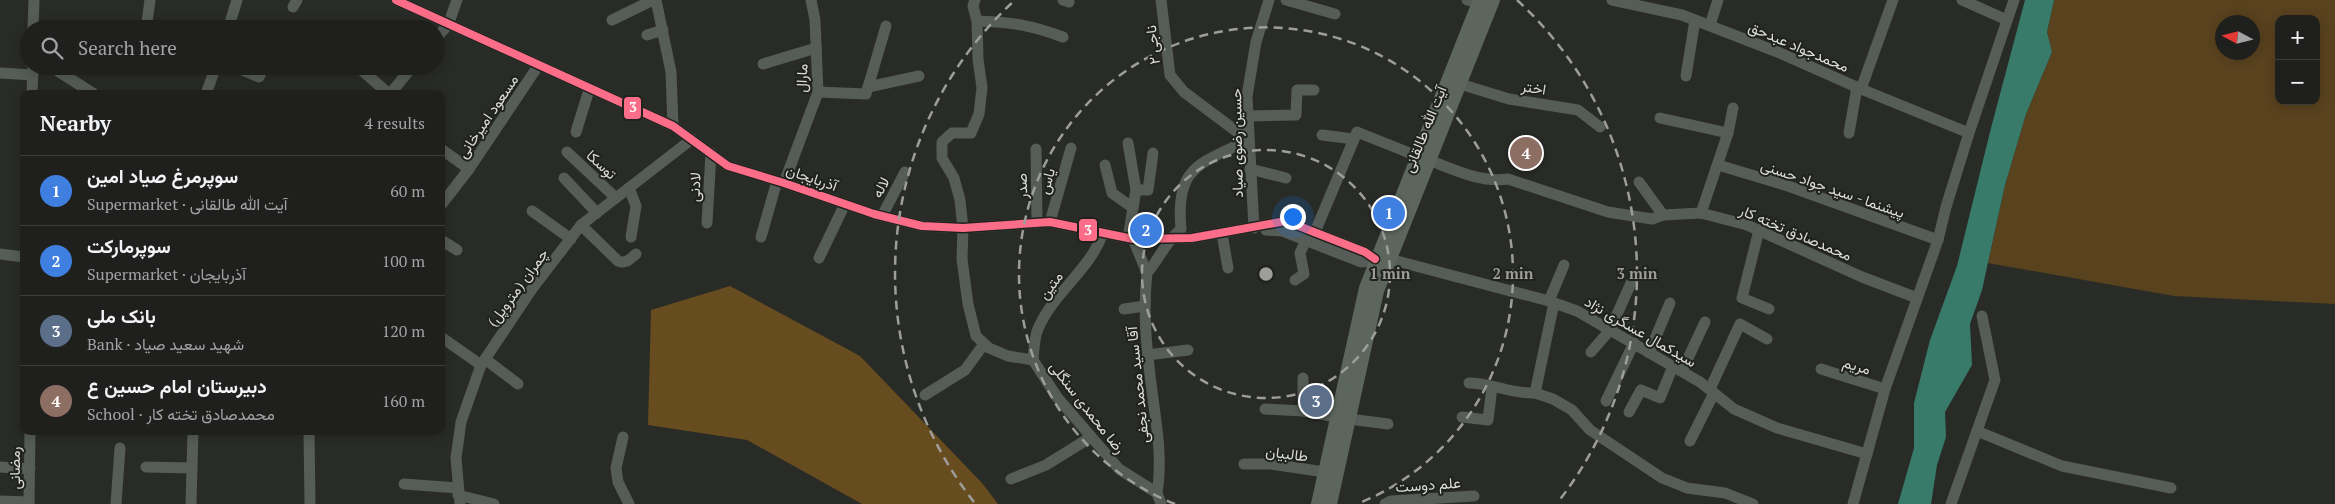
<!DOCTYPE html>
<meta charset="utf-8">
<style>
:root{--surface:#1f201d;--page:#272826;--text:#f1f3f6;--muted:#a1a3a4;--line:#3c3e3b;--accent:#db2777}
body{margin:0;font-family:"PT Serif",Vazirmatn,serif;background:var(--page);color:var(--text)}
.controls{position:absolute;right:15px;top:15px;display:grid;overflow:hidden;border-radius:10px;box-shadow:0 2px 12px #0003}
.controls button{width:45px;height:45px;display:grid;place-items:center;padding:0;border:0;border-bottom:1px solid var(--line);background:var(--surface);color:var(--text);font:25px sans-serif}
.compass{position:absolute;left:2215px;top:15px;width:45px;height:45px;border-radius:50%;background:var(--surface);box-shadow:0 2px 12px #0003;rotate:277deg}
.you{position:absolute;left:1292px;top:216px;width:18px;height:18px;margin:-12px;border:4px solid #fff;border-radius:50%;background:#1a73e8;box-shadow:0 0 0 8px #1a73e833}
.badge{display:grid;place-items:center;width:32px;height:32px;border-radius:50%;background:var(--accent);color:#fff;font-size:16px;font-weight:700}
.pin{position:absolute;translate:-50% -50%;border:2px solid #fff;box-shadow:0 1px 5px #0006}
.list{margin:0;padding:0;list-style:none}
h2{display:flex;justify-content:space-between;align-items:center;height:65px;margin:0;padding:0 20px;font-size:21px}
h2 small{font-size:16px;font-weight:400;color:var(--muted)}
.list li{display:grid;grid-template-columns:32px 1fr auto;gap:15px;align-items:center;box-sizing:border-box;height:70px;padding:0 20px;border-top:1px solid var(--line)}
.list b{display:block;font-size:19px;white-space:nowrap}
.list p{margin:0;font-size:16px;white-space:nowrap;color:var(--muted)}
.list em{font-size:16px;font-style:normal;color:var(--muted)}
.icon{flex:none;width:28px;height:28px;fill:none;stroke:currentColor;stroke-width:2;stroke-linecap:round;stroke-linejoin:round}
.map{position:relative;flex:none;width:2335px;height:504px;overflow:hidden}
.search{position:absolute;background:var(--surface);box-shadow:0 2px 12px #0003;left:20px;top:20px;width:425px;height:55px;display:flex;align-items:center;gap:12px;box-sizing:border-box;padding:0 18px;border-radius:28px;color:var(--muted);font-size:19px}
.panel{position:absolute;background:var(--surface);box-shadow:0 2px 12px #0003;left:20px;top:90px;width:425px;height:345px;border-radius:10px}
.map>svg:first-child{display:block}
.green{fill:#59421e;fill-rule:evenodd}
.forest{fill:#674c1f}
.water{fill:#387b6a}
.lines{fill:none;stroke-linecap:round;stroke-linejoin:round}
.minor{stroke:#565c57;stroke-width:11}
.major{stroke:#5c665d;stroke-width:14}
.bus-1-casing{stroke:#20221d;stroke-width:11}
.bus-1{stroke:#fb6d88;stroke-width:8}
.ring{fill:none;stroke:#9d9e9b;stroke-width:2.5;stroke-dasharray:9 6}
.labels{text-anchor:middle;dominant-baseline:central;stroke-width:4;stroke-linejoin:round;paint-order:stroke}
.street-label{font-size:15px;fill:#dbdcd9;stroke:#20221d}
.centre{fill:#9d9e9b;stroke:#20221d;stroke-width:2.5}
.ring-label{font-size:15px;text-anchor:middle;font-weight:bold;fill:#9d9e9b;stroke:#20221d;stroke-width:4;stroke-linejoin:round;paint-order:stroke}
.line-badge{stroke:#20221d;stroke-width:2}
.badge-label{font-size:14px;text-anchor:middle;font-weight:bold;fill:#fff}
</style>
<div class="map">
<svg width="2335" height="504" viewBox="0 0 2335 504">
<rect width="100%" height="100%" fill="#292b27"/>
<path class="green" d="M2054 0H2335V304L2174 296 1988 263 2005 185 2026 114 2052 52 2047 32ZM2279 19H2316V101H2279ZM2222 22H2252V52H2222Z"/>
<path class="forest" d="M730 286 860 356 982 483 998 504H862L747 440 648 425 651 310Z"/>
<path class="water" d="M2025 0H2054L2047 32 2052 52 2026 114 2005 185 1982 290 1970 324 1972 365 1945 412 1946 437 1937 465 1931 504H1898L1914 448V403L1930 340 1957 266 1991 128Z"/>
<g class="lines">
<g class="minor">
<path d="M396 0 673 126 728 166 784 183 874 214 922 226 963 228 1050 222 1133 239 1192 238 1286 221 1365 252 1375 259"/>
<path d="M656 0 671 72 673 126"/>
<path d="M975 0 973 6 977 21 978 59 982 88 979 114 971 133H952L942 142V158L954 178 960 200 963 228 962 259 968 304 976 336 989 348 1008 356 1033 360 1057 397 1119 469 1157 493 1161 504"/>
<path d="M1063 0 1069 2"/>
<path d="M1286 0 1335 14"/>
<path d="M1467 0 1479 3"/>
<path d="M1612 0 1682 15 1780 53 1861 89 1969 133"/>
<path d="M1962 0 2007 20"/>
<path d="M293 7 297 0"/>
<path d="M612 20 653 0"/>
<path d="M977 21C1012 22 1030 25 1063 37"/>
<path d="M147 22 150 0"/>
<path d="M1710 25 1718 0"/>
<path d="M33 29 34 0"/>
<path d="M228 29 237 0"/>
<path d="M647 35 663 30"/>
<path d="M436 38 448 25 457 0"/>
<path d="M763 64 816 48"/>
<path d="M50 66 94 94"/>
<path d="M197 66 214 72"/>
<path d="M233 66 259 77 264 66"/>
<path d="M357 66 389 94"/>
<path d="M0 73 33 75"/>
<path d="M1686 76 1695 20"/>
<path d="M1460 84 1509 99 1578 110 1600 127"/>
<path d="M868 87 919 76"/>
<path d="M1861 89 1893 0"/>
<path d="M818 92 866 94 886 26"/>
<path d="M32 94 33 66"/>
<path d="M206 94 216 66"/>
<path d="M390 94 413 66"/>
<path d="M1248 116 1296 115 1297 90H1314"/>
<path d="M1660 118 1728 133"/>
<path d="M576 132 589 90"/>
<path d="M1849 133 1857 87"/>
<path d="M1322 135 1354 139"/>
<path d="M441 149 469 169"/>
<path d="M1036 149 1037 223"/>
<path d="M567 152 616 198"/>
<path d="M1429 160C1455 170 1481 183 1508 179L1608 212 1652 219 1663 215 1701 213 1747 225 1862 277 1917 298"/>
<path d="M1105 165 1112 193 1133 208"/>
<path d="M1718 165 1788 186 1938 240"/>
<path d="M1250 169 1286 178"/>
<path d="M564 178 597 213"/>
<path d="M1639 182 1663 215"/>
<path d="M784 183 818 92 815 20 811 0"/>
<path d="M629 188 636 206 631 237"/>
<path d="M1136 190H1148L1153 153"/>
<path d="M441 205 469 169 538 66"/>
<path d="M532 211 571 239"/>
<path d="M1701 213 1728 133 1733 108"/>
<path d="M882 216 905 172"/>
<path d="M1050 222 1071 148"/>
<path d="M707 223 711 153"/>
<path d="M581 225 618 261C627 264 630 259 636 254"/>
<path d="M1254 228 1247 96 1256 42 1269 0"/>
<path d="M1266 230 1282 231 1361 262 1389 259 1549 301 1577 311 1700 382 1734 409 1777 428 1867 454"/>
<path d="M1759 230 1742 298 1769 309"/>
<path d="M1315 232 1357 132 1417 156"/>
<path d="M1222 234 1228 268"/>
<path d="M761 237 777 181"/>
<path d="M1128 238 1136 190 1128 143"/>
<path d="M1133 239 1147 273"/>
<path d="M441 240 457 250"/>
<path d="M0 254 24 257"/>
<path d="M819 258 845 204"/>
<path d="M1147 273C1160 258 1166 241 1181 229 1175 166 1200 164 1248 140L1184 92 1170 75 1161 0"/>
<path d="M1147 273C1142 318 1148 361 1154 406 1158 435 1162 464 1157 493"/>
<path d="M1295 280 1304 274 1300 253 1306 240"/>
<path d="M1549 301 1564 265"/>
<path d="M1124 309 1145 306"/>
<path d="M441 337 481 365"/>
<path d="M1591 352 1610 330 1631 283"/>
<path d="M1649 353 1670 303"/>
<path d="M1147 355 1188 350"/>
<path d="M485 359 518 384"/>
<path d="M1033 360C1034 350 1034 338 1038 329 1053 293 1090 270 1103 233"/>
<path d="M1821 369 1885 389"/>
<path d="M1682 371 1705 322"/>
<path d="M1469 383C1492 383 1511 394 1535 393L1554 303"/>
<path d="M1710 389 1740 324 1767 339"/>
<path d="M1535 393 1553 399 1572 410 1590 430 1662 478 1687 488 1725 493 1753 504"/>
<path d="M925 395 965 370 984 344"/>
<path d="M1606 401 1634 343"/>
<path d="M1265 409 1303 411 1337 417"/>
<path d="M1303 411V378"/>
<path d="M1629 412 1641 390 1660 398 1673 366"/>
<path d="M1462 417 1488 420 1492 387"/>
<path d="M1349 419 1388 424"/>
<path d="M309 431 310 504"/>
<path d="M1977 431 2062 466 2171 488"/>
<path d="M623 437 616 468 618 482 629 504"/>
<path d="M1690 441 1714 393"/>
<path d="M1244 464H1271L1325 472"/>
<path d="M0 467 30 469"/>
<path d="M146 467 192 468"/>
<path d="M1011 479 1046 465 1091 437"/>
<path d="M404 484 458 488"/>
<path d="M458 495 494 504"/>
<path d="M0 501 29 502"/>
<path d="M29 504 30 431"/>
<path d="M116 504 120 448"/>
<path d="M191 504 193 431"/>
<path d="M460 504 456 458 461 422 481 365 532 289 581 225 692 139"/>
<path d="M1385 504 1391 501 1474 496"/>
<path d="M1853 504 1885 389 1938 240 1946 207 1969 133 2014 0"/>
<path d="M1951 504 1995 380 1982 316"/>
</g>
<g class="major">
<path d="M1318 504 1366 288 1480 0"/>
<path d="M1330 504 1377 291 1493 0"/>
</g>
<g class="bus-1-casing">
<path id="bus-1" d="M396 0 673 126 728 166 784 183 874 214 922 226 963 228 1050 222 1133 239 1192 238 1286 221 1365 252 1375 259"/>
</g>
<use href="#bus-1" class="bus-1"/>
</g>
<g class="ring">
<circle cx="1266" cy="274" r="124"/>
<path d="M1175 504A247 247 0 1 1 1357 504"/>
<path d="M974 502A371 371 0 0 1 1015 0M1517 0A371 371 0 0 1 1558 502"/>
</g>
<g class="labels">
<g class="street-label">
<text transform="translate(1152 45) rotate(-96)">ناجی ۲</text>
<text transform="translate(1799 46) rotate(23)">محمدجواد عبدحق</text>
<text transform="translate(801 78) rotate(-88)">مارال</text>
<text transform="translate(1534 87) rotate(9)">اختر</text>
<text transform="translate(487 116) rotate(-56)">مسعود امیرخانی</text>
<text transform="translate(1424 129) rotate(-68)">آیت الله طالقانی</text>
<text transform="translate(1236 143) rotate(-91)">حسین رضوی صیاد</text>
<text transform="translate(602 164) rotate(43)">توسکا</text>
<text transform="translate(812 177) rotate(19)">آذربایجان</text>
<text transform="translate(1046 181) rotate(-75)">یاس</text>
<text transform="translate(1021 186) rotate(-91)">صدر</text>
<text transform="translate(694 187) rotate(-87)">لادنی</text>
<text transform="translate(880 187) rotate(-62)">لاله</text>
<text transform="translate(1833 188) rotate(19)">پیشنما - سید جواد حسنی</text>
<text transform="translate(1796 232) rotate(23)">محمدصادق تخته کار</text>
<text transform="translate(1050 285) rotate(-54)">متین</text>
<text transform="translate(517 287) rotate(-54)">چمران (متروپل)</text>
<text transform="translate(1641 331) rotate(30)">سیدکمال عسگری نژاد</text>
<text transform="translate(1857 365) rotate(17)">مریم</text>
<text transform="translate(1137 385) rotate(-96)">آقا سید محمد نجفی</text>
<text transform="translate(1088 407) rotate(52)">رضا محمدی سنگلی</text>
<text transform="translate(1287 453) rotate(7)">طالبیان</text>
<text transform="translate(14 468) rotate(-90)">رمضانی</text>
<text transform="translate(1428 484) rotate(-4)">علم دوست</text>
</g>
</g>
<circle cx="1266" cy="274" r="8" class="centre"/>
<g class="ring-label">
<text x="1390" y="279">1 min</text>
<text x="1513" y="279">2 min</text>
<text x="1637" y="279">3 min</text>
</g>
<g class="line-badge">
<rect x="623" y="96" width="19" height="24" rx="5" fill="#fb6d88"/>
<rect x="1078" y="218" width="20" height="24" rx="5" fill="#fb6d88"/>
</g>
<g class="badge-label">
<text x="633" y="112">3</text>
<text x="1088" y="235">3</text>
</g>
</svg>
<div class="controls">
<button>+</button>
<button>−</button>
</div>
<svg class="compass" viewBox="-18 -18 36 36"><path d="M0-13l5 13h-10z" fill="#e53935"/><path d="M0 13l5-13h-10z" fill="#a1a3a4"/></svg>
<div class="you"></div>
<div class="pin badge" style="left:1389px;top:213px;background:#3f7fe0">1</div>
<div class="pin badge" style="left:1146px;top:230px;background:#3f7fe0">2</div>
<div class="pin badge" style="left:1316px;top:401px;background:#5c6f8a">3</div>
<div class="pin badge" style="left:1526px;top:153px;background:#8d6e63">4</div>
<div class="search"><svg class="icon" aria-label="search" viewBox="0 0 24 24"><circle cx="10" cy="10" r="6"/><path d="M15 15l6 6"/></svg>Search here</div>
<section class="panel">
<h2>Nearby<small>4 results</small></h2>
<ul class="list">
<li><span class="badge" style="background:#3f7fe0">1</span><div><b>سوپرمرغ صیاد امین</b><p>Supermarket · آیت الله طالقانی</p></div><em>60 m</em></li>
<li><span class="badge" style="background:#3f7fe0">2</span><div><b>سوپرمارکت</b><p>Supermarket · آذربایجان</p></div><em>100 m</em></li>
<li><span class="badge" style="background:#5c6f8a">3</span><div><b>بانک ملی</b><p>Bank · شهید سعید صیاد</p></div><em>120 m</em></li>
<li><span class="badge" style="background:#8d6e63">4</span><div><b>دبیرستان امام حسین ع</b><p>School · محمدصادق تخته کار</p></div><em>160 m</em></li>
</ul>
</section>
</div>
